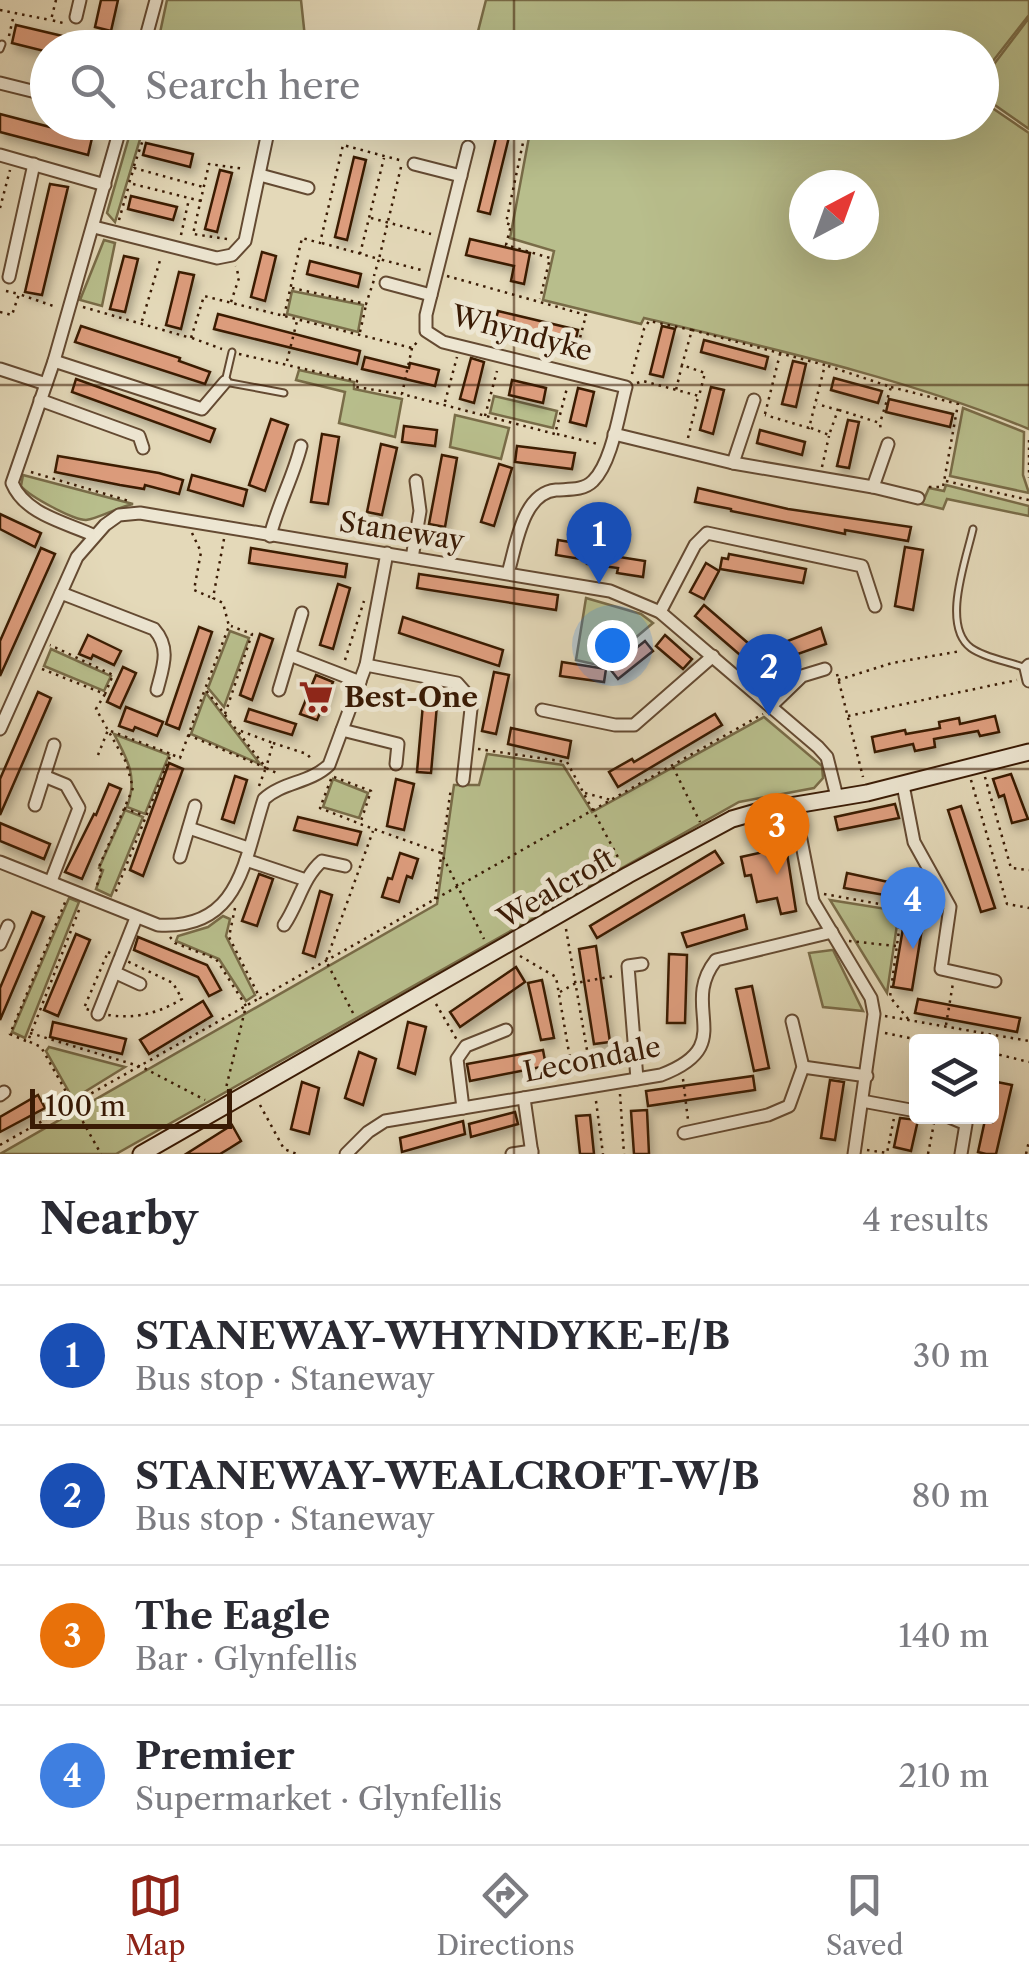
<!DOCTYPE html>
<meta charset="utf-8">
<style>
:root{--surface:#fff;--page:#f7f7f7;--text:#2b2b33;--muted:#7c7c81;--line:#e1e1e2;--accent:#8f2418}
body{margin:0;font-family:"Libre Caslon Text",serif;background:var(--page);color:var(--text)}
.controls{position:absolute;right:30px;bottom:30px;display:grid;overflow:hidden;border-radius:10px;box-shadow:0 10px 40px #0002}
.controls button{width:90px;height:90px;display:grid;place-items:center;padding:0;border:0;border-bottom:2px solid var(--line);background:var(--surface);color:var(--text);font:50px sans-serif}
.compass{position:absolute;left:789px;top:170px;width:90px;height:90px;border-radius:50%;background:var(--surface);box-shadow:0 10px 40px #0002;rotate:41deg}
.scale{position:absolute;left:30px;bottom:25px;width:202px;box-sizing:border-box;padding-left:10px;border:5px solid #3a1b05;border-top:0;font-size:28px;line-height:35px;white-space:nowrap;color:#3a1b05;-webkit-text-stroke:8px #ede6d2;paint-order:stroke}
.you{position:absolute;left:612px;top:645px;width:35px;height:35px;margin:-25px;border:8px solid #fff;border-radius:50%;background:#1a73e8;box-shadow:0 0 0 15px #1a73e833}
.badge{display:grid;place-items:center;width:65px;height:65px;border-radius:50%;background:var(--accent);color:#fff;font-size:32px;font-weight:700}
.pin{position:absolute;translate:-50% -82px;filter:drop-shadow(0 2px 5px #0008)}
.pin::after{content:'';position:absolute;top:52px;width:35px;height:30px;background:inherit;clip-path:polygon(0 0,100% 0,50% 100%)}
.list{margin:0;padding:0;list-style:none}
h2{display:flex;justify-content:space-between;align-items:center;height:130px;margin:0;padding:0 40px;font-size:42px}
h2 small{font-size:32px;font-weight:400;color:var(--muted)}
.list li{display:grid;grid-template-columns:65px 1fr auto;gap:30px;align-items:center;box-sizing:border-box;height:140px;padding:0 40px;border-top:2px solid var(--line)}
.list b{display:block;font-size:38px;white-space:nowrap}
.list p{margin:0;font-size:32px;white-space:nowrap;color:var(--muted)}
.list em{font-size:32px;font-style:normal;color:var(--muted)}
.icon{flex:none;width:55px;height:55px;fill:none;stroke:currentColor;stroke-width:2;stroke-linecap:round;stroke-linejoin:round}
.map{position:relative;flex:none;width:1029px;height:1154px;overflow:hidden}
.search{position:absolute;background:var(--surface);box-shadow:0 10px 40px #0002;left:30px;right:30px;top:30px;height:110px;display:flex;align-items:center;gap:25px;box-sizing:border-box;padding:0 35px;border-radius:55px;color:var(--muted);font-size:38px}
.sheet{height:690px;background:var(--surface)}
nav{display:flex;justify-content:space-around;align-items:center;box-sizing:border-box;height:140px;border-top:2px solid var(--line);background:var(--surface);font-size:28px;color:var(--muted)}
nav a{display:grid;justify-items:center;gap:5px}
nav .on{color:var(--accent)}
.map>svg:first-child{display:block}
.green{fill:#b8be8c;stroke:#796c48;stroke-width:2.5;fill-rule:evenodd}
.building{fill:#dc9c7b;stroke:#3a1b05;stroke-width:2.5;filter:url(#shadow)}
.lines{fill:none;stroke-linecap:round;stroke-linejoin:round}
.lane-casing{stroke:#644a32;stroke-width:9}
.street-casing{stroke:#644a32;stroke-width:15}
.secondary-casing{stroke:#3a1b05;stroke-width:19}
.path{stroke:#3a1b05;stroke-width:2.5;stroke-dasharray:2.5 5;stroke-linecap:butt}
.lane{stroke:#ede6d2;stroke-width:5}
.street{stroke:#ede6d2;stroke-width:11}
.secondary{stroke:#ede6d2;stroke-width:15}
.grid{fill:none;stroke:#3a1b05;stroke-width:2.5;stroke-opacity:0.55}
.labels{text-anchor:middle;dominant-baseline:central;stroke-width:10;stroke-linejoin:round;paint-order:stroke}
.street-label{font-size:28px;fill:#3a1b05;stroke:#ede6d2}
.poi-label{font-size:28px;font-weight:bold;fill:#3a1b05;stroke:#ede6d2;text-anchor:start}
</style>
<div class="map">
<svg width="1029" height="1154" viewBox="0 0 1029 1154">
<defs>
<filter id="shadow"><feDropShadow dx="3" dy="5.5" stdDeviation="5" flood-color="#0004"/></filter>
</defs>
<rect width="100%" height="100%" fill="#e4d9b9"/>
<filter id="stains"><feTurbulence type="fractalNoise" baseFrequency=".002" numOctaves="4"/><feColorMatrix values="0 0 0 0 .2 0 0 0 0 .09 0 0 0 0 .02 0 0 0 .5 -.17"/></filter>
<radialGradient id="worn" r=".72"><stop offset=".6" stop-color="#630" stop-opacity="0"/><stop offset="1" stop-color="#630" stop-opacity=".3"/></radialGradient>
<g class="green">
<path d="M167 0H301L306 47 179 48 158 42Z"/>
<path d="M486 0H1029V15L982 75V48L474 47Z"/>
<path d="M1029 18V129L982 96V80Z"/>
<path d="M982 101 1029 133V429C905 378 774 349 644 318L641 324 543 300 554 251 510 238 529 137 475 123 982 122ZM864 185V245H804V185Z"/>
<path d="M133 123 144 126 115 222 107 213Z"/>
<path d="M104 240 115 243 102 306 80 300Z"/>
<path d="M292 291 363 305 358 332 287 314Z"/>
<path d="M299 370 354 382V389L402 399 395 437 339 423 345 392 296 380Z"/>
<path d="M494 396 557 411 553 428 490 413Z"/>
<path d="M963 408 1024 432 1023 475 1029 493 950 476Z"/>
<path d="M455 415 509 428 501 459 450 447Z"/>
<path d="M23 475 133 504C118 507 98 519 86 520 73 520 29 496 21 486Z"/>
<path d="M946 485 1029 506V516L947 499 943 509 922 504 929 488 944 491Z"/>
<path d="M586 598 641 614 653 623 602 666 576 660Z"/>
<path d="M230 631 249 638 224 707 208 688Z"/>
<path d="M51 649 111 676 104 691 44 666Z"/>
<path d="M206 693 260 764 191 734Z"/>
<path d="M764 717 822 766 823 778 814 788 739 802 116 1154H0L437 904 454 785H479L487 754 563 765 592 812Z"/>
<path d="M114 734 169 755 145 814 127 807C138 778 128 760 114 734Z"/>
<path d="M333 779 368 793 359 818 323 807Z"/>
<path d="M125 810 143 817 111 896 96 889 103 870 99 868Z"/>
<path d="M69 898 79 902 25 1038 12 1032Z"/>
<path d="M830 900 899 911 887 993Z"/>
<path d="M223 916 230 919 226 936 255 995 246 1001 219 959 176 941 178 936 208 927Z"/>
<path d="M832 950H833L863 1011 823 1007 809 953Z"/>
<path d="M49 1047 125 1067 73 1099 46 1051Z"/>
</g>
<g class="building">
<path d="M101 0H118L111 31 95 27Z"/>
<path d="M16 25 71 38 69 48H48V52L12 43Z"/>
<path d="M0 114 92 138 88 155 0 132Z"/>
<path d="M497 134 509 137 490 214 478 211Z"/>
<path d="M146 143 193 154 190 167 143 155Z"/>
<path d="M354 157 366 160 347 240 335 237Z"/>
<path d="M220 170 232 173 217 232 205 229Z"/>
<path d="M50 184 68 187 42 295 25 292Z"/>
<path d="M131 196 177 207 173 220 128 209Z"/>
<path d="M470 239 530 253 524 284 511 281 514 266 466 255Z"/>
<path d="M262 252 276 256 265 301 251 297Z"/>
<path d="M124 256 138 259 125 312 110 309Z"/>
<path d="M310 261 361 274 358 287 307 274Z"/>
<path d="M179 272 194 275 181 329 166 325Z"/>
<path d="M498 311 578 330 575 342 495 323Z"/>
<path d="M218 314 360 351 357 364 214 329Z"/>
<path d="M81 326 180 358 179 361 210 372 205 384 75 342Z"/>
<path d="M662 326 675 329 663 377 650 374Z"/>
<path d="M704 340 768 357 765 369 701 352Z"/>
<path d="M365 357 409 368 410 363 439 370 435 386 362 369Z"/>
<path d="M471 358 484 362 474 403 460 399Z"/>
<path d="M793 361 806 364 796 407 782 404Z"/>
<path d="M834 378 882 391 878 403 831 390Z"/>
<path d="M76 379 215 429 210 442 72 392Z"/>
<path d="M512 380 546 388 543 403 509 395Z"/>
<path d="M711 387 724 390 713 434 700 430Z"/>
<path d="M578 388 594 392 586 426 570 422Z"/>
<path d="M889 399 953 414 950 427 886 412Z"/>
<path d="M271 419 288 425 265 491 249 485Z"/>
<path d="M848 420 859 422 849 468 837 466Z"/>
<path d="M404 426 437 430 435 446 402 442Z"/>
<path d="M760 430 805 442 802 455 757 443Z"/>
<path d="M322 434 339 437 328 504 311 502Z"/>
<path d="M381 444 397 448 382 515 367 512Z"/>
<path d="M517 446 575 453 572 469 515 462Z"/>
<path d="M442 455 457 458 445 527 429 524Z"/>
<path d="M58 456 159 473 183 480 179 494 145 485 144 489 120 485 55 472Z"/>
<path d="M499 464 512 468 494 526 481 522Z"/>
<path d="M192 475 247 490 243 506 188 490Z"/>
<path d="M698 488 788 509 911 527 908 541 845 530V534L731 511V509L695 502Z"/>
<path d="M0 514 41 533 35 547 0 529Z"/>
<path d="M558 540 582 544 581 548 614 552 613 556 645 561 643 577 617 573 618 568 587 564V560L556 555Z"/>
<path d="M905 547 923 550 913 610 895 606Z"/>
<path d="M41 548 55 554 0 676V641Z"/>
<path d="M251 548 347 564 345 577 249 563Z"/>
<path d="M729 554 806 569 803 583 720 569 722 558 728 559Z"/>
<path d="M706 563 719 571 704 599 690 592Z"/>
<path d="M419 574 558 595 556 610 417 588Z"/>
<path d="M338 584 350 588 333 649 320 645Z"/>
<path d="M704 605 756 650 747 661 695 616Z"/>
<path d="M403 617 503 650 499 666 399 633Z"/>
<path d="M199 627 212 632 179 729 166 724Z"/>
<path d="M821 628 826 644 767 665 762 651Z"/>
<path d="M260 634 273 639 252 700 240 695Z"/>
<path d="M88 635 121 651 114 665 93 655 91 659 79 654Z"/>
<path d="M665 635 692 659 683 669 656 646Z"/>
<path d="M645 641 653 651 618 679 610 669Z"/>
<path d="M562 662 606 669 604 682 560 676Z"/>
<path d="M123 667 136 673 120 708 107 702Z"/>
<path d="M494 672 509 675 496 734 482 731Z"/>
<path d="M316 675 333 682 317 720 300 714Z"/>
<path d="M38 692 51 698 0 815V779Z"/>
<path d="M423 704 437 705 431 773 417 772Z"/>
<path d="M126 707 163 722 157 736 135 727 133 731 119 726Z"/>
<path d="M249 709 296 724 292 735 245 721Z"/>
<path d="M715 714 722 725 618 787 609 772 632 759 634 762Z"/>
<path d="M995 716 999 732 980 736 978 731 934 739 935 747 915 751 913 744 875 752 872 737 905 730 906 734 940 728 939 722 959 718 960 724Z"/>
<path d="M511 728 571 741 568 758 508 744Z"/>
<path d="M169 763 183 769 143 876 130 870Z"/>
<path d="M1011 774 1028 819 1012 823 1004 795 999 797 993 779Z"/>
<path d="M235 776 247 780 234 823 222 819Z"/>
<path d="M396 779 414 784 404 830 387 826Z"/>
<path d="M109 784 121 789 82 879 65 872 94 814 96 815Z"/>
<path d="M895 804 899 818 838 830 835 817Z"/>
<path d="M961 806 995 908 981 912 948 810Z"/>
<path d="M298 817 361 832 357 845 294 830Z"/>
<path d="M0 823 50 844 44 859 0 841Z"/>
<path d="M786 847 796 911 781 914 777 898 757 902 751 875 745 876 741 857Z"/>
<path d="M715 851 723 863 597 938 590 926Z"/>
<path d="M400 853 418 859 412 878 407 876 399 902 382 897 388 878 392 879Z"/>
<path d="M847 873 925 890 924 897 927 898 912 990 893 987 908 899 844 888Z"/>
<path d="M259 874 273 879 257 926 242 921Z"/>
<path d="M320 891 332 895 315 957 303 953Z"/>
<path d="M32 912 44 917 0 1020V988Z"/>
<path d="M744 915 747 929 687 947 682 933Z"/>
<path d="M76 934 90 940 58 1016 44 1010Z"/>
<path d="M138 937 207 965 221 990 209 996 198 977 134 950Z"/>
<path d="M596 946 610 1042 594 1044 579 949Z"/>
<path d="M669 954 687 955 685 1023H667Z"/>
<path d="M516 967 525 982 460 1027 450 1012Z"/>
<path d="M542 980 554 1038 541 1040 528 983Z"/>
<path d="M752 986 769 1068 754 1071 736 989Z"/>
<path d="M918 999 1020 1018 1017 1032 915 1013Z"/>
<path d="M203 1001 212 1016 149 1054 140 1040Z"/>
<path d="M53 1022 126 1039 122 1054 50 1037Z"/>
<path d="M408 1022 426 1027 415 1074 398 1068Z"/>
<path d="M543 1050 546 1066 470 1081 467 1064Z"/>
<path d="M359 1052 376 1059 363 1105 345 1098Z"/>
<path d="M753 1076 755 1090 648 1106 646 1091Z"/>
<path d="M830 1080 844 1082 835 1140 821 1138Z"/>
<path d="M992 1081 1012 1085 996 1154H986L978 1152 985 1120 992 1122Z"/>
<path d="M302 1082 319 1088 309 1134 291 1129Z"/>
<path d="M38 1095 45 1108 0 1132V1117Z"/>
<path d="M647 1110 649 1154H634L631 1111Z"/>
<path d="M515 1112 518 1124 471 1137 469 1124Z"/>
<path d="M590 1115 594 1154H580L576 1116Z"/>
<path d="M900 1118 918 1120 911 1151 894 1147Z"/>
<path d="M463 1121 465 1134 402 1152 400 1138Z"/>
<path d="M232 1125 241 1141 230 1148 220 1154H186Z"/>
</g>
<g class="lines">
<g class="lane-casing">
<g id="lane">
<path d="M0 49 2 44"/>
<path d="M232 352 225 382 284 393"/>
<path d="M973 529C966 560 941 626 971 648 985 658 1007 661 1023 667"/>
</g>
</g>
<g class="street-casing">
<g id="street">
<path d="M76 17 80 0"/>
<path d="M143 48 156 0"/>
<path d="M0 83 48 95"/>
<path d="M468 147 426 315V331L443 342 626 387C619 412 612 463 593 481 583 491 568 489 556 490 522 493 516 547 508 573"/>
<path d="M0 155 105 185"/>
<path d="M414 164 461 176"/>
<path d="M260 175 308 188"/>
<path d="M94 227 217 258 232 255 245 241 269 127 249 122"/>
<path d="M9 277 34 164"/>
<path d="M386 283 431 295"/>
<path d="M54 361 202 409 225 382"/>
<path d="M0 369 46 384"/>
<path d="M40 400 139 436 143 448"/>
<path d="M614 434 733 463 873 487 918 498"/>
<path d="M733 463 754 400"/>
<path d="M873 487 888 444"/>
<path d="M93 535C64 522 25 514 12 483L54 361 122 122"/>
<path d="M270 536C278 504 293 478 301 446"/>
<path d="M412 558 420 511 416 481"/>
<path d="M61 593 154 629C171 648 163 667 157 690"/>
<path d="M660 612 695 545 707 533 862 566 875 606"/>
<path d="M290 655 360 682"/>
<path d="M366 665 457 683 472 700 463 780"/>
<path d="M1029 665 1026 668 1029 681"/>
<path d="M279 690 302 613"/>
<path d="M771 706 802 676 825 669"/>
<path d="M542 710 615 725H634L713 656"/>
<path d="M0 729 77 557 105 525 119 515 140 513 610 591 660 612 818 747 827 757 837 797"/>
<path d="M342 730 398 744 396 764"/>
<path d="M44 776 66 785 79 808 51 881"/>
<path d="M903 785 914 842 950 907 941 969 995 981"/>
<path d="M794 804 813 901 871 998 874 1014 854 1154"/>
<path d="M35 805 54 745"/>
<path d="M189 828 248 848"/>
<path d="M180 857 195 806"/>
<path d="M246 860 306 880"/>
<path d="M0 862 158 925C240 930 244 861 264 799 282 782 310 783 329 765L366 665 387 553"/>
<path d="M284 925C298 905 303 877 322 861L345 866"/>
<path d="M0 944 8 926"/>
<path d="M116 973 140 984"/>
<path d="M98 1014 136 918"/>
<path d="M803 1067 867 1076"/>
<path d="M637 1079 628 966 642 964"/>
<path d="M0 1095 4 1092"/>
<path d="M524 1098 532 1154"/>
<path d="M862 1101 916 1111"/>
<path d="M463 1108 457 1059 466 1046 506 1030"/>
<path d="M947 1116 966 1124 961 1154"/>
<path d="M684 1133 768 1115 789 1106 803 1067 792 1021"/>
<path d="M346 1154 368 1132 385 1121 661 1075C740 1045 678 1008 716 960L832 932"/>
<path d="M512 1154 532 1151"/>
</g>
</g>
<g class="secondary-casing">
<path id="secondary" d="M141 1154 628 875 732 819 760 811 867 793 1029 752"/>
</g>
<g class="path">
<path d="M56 0 51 20 63 23"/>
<path d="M0 10 50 20"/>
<path d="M9 36 14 14"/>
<path d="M471 136 474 126 524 138 506 223 511 225 506 245 550 258 540 299"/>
<path d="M134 166 149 122"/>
<path d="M401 167 379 259 425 271"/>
<path d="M201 201 129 183 134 168 203 187"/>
<path d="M0 208 10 170"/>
<path d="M371 218 431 234"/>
<path d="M119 220 129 185"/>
<path d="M181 235 189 199"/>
<path d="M227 239 193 234 209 164 245 169"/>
<path d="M322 243 379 259 374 276"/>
<path d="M360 254 384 158"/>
<path d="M447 276 586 315 574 361"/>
<path d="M292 288 366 304 374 280"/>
<path d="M6 291 19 294"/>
<path d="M231 302 239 278 236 266"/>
<path d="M83 307 191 338 204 296 412 348 419 340"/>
<path d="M0 312 12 315 19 294 56 307"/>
<path d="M284 316 302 238 320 243 343 145 403 161"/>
<path d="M142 321 161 257"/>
<path d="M692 330 825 365 809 428 765 415"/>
<path d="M360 332 366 305"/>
<path d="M192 338 222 349"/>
<path d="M412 348 402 394 555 434 567 388"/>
<path d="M239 354 357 381 356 387 401 394"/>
<path d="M287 361 297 321"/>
<path d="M828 366 891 387 880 423"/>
<path d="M632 374 644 329 649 321 692 330 682 365"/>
<path d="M637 383 643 381 699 396 705 373 682 365 676 390"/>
<path d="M891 387 958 404 943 487H925"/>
<path d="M445 402 457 357"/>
<path d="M839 410 880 423 881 432"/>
<path d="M765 414 780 354"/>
<path d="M485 416 497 371"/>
<path d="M811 428 829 435 838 410 817 404"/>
<path d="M557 434 598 444"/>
<path d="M688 438 698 397"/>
<path d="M1029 440V478"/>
<path d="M822 467 829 436"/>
<path d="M31 472 129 501"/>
<path d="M946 481 1029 500"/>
<path d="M192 533 201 552 194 590 210 597"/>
<path d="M224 539 213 598 223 603 229 626 205 689 266 768 279 774"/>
<path d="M345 660 364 601"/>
<path d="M42 669 105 694 113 675 50 645"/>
<path d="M837 674 863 777"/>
<path d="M838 680 892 663 961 651"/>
<path d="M225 714 252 634 231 626"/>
<path d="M848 716 1017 680"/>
<path d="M188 735 266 768 273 743 238 730"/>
<path d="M273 743 307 754 313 761"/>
<path d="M478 749 567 762 620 861"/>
<path d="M98 755 108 730 171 754 114 896"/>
<path d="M173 755 180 758 205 689"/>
<path d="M673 767 700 822"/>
<path d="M334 777 371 791 360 824 441 853 484 939"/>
<path d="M985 777 1011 868 1029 870"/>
<path d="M331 779 320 808 358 823"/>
<path d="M971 780 1007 904 1029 908"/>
<path d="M259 786 265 770"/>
<path d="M585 793 611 800"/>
<path d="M124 808 145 816"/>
<path d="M97 885 102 871 98 869 133 788 126 762 96 709 105 694"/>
<path d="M824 894 902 908 890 997 909 1020"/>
<path d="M435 899 451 788"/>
<path d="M235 908 229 937 260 998 763 714"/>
<path d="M79 910 28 1041 41 1047 101 1154"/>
<path d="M566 929 591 1073"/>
<path d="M170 937 175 943 216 959 246 1006 226 1088"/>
<path d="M849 941 896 946"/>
<path d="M108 952 173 983 182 999C151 1018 119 1022 84 1008Z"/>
<path d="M520 956 556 977 573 1076"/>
<path d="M560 992 576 983 614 976"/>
<path d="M436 1004 457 1040"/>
<path d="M353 1013 326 961 373 831"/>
<path d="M885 1016 1029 1041"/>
<path d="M946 1025 953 983"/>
<path d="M30 1033 142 1067 205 1100"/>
<path d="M885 1033 929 1042"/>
<path d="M26 1041 10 1034 66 900"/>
<path d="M992 1053 1029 1062"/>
<path d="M683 1079 688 1120"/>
<path d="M620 1094 624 1154"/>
<path d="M596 1101 603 1154"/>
<path d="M260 1105 284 1149 297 1154"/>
<path d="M0 1145 258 999"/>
<path d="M867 1150 887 1153 894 1118"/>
<path d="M928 1154 935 1118"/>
<path d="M1026 1154 1029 1141"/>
</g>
<use href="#lane" class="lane"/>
<use href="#street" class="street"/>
<use href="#secondary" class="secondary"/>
</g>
<path class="grid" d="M514 0V48M514 122V1154M0 385H1029M0 769H1029"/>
<defs>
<g id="supermarket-bare" transform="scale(2.7)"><path d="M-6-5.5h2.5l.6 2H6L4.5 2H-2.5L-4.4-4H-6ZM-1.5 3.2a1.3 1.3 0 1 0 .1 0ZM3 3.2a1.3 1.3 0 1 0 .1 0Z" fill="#8f2418" stroke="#ede6d2" stroke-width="2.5" paint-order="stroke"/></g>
</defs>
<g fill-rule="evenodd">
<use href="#supermarket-bare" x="316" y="697"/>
</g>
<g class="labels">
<g class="street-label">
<text transform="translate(522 333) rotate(15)">Whyndyke</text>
<text transform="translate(402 531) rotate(9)">Staneway</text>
<text transform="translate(556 888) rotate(-30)">Wealcroft</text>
<text transform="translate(592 1059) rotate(-11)">Lecondale</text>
</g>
<g class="poi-label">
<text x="344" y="697">Best-One</text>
</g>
</g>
<rect width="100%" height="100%" filter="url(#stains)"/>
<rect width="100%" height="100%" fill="url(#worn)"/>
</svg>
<div class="controls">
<button><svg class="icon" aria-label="layers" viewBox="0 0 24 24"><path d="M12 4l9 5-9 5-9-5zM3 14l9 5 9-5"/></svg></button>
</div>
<svg class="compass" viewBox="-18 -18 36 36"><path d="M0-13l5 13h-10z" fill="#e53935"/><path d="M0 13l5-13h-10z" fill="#7c7c81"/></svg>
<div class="scale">100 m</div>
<div class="you"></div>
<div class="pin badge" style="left:599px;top:584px;background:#1a4fb4">1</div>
<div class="pin badge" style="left:769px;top:716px;background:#1a4fb4">2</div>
<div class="pin badge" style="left:777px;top:875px;background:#e8710a">3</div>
<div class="pin badge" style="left:913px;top:949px;background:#3f7fe0">4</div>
<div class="search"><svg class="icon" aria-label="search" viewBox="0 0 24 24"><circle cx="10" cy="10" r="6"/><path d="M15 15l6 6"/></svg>Search here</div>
</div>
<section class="sheet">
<h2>Nearby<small>4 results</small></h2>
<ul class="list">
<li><span class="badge" style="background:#1a4fb4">1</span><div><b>STANEWAY-WHYNDYKE-E/B</b><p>Bus stop · Staneway</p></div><em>30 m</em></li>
<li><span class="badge" style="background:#1a4fb4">2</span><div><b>STANEWAY-WEALCROFT-W/B</b><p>Bus stop · Staneway</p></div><em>80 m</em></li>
<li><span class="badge" style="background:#e8710a">3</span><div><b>The Eagle</b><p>Bar · Glynfellis</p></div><em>140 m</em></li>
<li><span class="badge" style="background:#3f7fe0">4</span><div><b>Premier</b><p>Supermarket · Glynfellis</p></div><em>210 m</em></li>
</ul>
</section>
<nav>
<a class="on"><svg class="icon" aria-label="map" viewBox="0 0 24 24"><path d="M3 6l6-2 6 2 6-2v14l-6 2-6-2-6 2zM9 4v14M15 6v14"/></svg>Map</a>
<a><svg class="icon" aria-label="directions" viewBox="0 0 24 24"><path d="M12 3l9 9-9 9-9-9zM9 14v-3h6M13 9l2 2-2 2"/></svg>Directions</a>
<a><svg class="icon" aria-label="saved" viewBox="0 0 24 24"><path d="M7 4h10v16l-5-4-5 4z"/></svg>Saved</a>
</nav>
